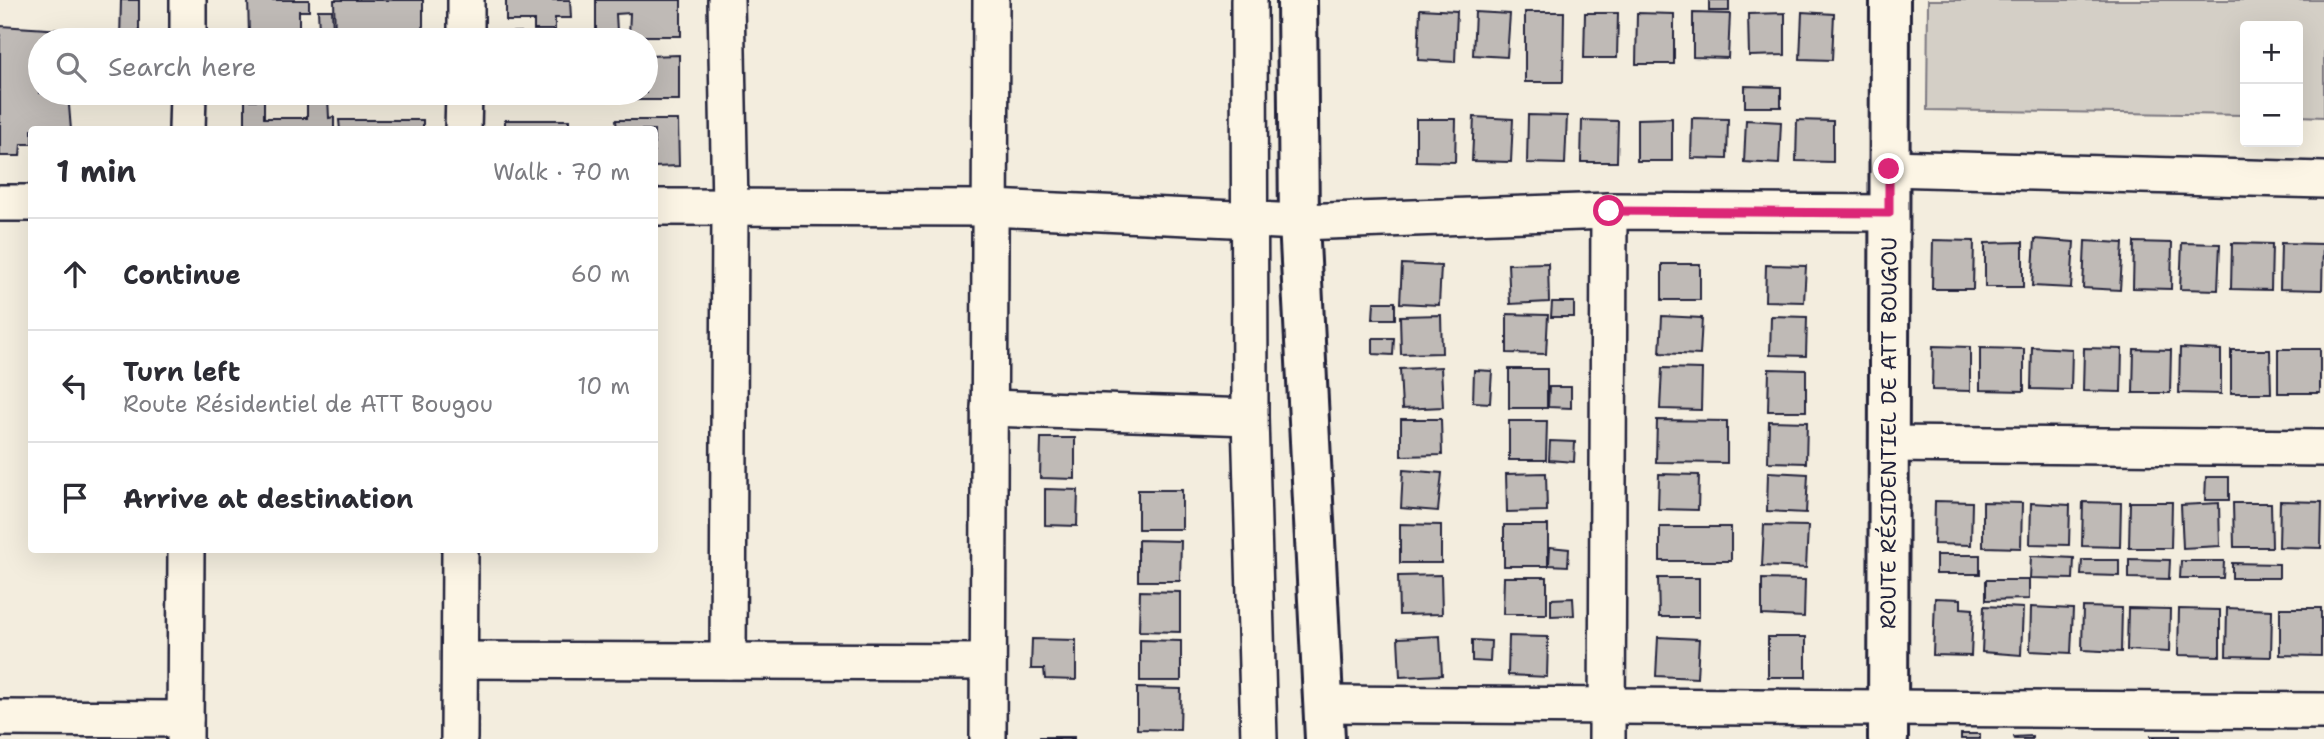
<!DOCTYPE html>
<meta charset="utf-8">
<style>
:root{--surface:#fff;--page:#f2f2f3;--text:#2b2b33;--muted:#7c7c81;--line:#e1e1e2}
body{margin:0;font-family:"Shantell Sans",sans-serif;background:var(--page);color:var(--text)}
.controls{position:absolute;right:21px;top:21px;display:grid;overflow:hidden;border-radius:7px;box-shadow:0 7px 28px #0002}
.controls button{width:63px;height:63px;display:grid;place-items:center;padding:0;border:0;border-bottom:2px solid var(--line);background:var(--surface);color:var(--text);font:35px sans-serif}
.stop{position:absolute;width:21px;height:21px;margin:-16px;border:5px solid #db2777;border-radius:50%;background:#fff}
.stop.end{background:#db2777;border-color:#fff;box-shadow:0 2px 7px #0008}
.list{margin:0;padding:0;list-style:none}
h2{display:flex;justify-content:space-between;align-items:center;height:91px;margin:0;padding:0 28px;font-size:30px}
h2 small{font-size:23px;font-weight:400;color:var(--muted)}
.list li{display:grid;grid-template-columns:46px 1fr auto;gap:21px;align-items:center;box-sizing:border-box;height:112px;padding:0 28px;border-top:2px solid var(--line)}
.list b{display:block;font-size:26px;white-space:nowrap}
.list p{margin:0;font-size:23px;white-space:nowrap;color:var(--muted)}
.list em{font-size:23px;font-style:normal;color:var(--muted)}
.icon{flex:none;width:38px;height:38px;fill:none;stroke:currentColor;stroke-width:2;stroke-linecap:round;stroke-linejoin:round}
.map{position:relative;flex:none;width:2324px;height:739px;overflow:hidden}
.search{position:absolute;background:var(--surface);box-shadow:0 7px 28px #0002;left:28px;top:28px;width:630px;height:77px;display:flex;align-items:center;gap:18px;box-sizing:border-box;padding:0 24px;border-radius:38px;color:var(--muted);font-size:26px}
.panel{position:absolute;background:var(--surface);box-shadow:0 7px 28px #0002;left:28px;top:126px;width:630px;height:427px;border-radius:7px}
.map>svg:first-child{display:block}
.green{fill:#d4cfc6;stroke:#7b7880;stroke-width:2}
.building{fill:#bfbab6;stroke:#22223b;stroke-width:2}
.lines{fill:none;stroke-linecap:round;stroke-linejoin:round}
.minor-casing{stroke:#22223b;stroke-width:40}
.tertiary-casing{stroke:#22223b;stroke-width:44}
.minor{stroke:#fcf5e5;stroke-width:35}
.tertiary{stroke:#fcf5e5;stroke-width:38}
.route{stroke:#db2777;stroke-width:9}
.labels{text-anchor:middle;dominant-baseline:central;stroke-width:7;stroke-linejoin:round;paint-order:stroke}
.street-label{font-size:21px;fill:#22223b;stroke:#fcf5e5}
</style>
<div class="map">
<svg width="2324" height="739" viewBox="0 0 2324 739">
<rect width="100%" height="100%" fill="#f3edde"/>
<filter id="ink" filterUnits="userSpaceOnUse"><feTurbulence type="fractalNoise" baseFrequency=".0143" numOctaves="2"/><feDisplacementMap in="SourceGraphic" scale="14" xChannelSelector="R" yChannelSelector="G"/><feConvolveMatrix kernelMatrix="1 2 1 2 8 2 1 2 1" color-interpolation-filters="sRGB"/></filter>
<g filter="url(#ink)">
<path class="green" d="M1928 0H2324V117L2298 116V26H2245V115L1927 110Z"/>
<g class="building">
<path d="M121 0H139V40H120Z"/>
<path d="M248 0H309V11H299V34H249Z"/>
<path d="M334 0H423V34L335 35Z"/>
<path d="M506 0H570L571 18H555V30H534V21H506Z"/>
<path d="M596 0H681V36H629L630 13 616 14 617 31 596 32Z"/>
<rect x="1709" y="0" width="20" height="11"/>
<path d="M1420 9 1457 11 1455 62 1418 60Z"/>
<path d="M318 10H332L333 30H319Z"/>
<path d="M1475 12 1510 14 1507 57 1473 55Z"/>
<path d="M1525 12H1564L1563 82H1525Z"/>
<path d="M1802 12 1834 14 1832 60 1800 59Z"/>
<path d="M1585 13H1618L1617 58H1584Z"/>
<path d="M1637 13 1674 14V64H1636Z"/>
<path d="M1693 13 1730 14 1728 58 1693 57Z"/>
<path d="M1785 13V55L1749 56 1748 14Z"/>
<path d="M0 26 63 30 64 40H40V93H68L71 130H32V144H21L20 156H0Z"/>
<path d="M521 32V40H491V33Z"/>
<path d="M679 55V100H629V93H646V56Z"/>
<path d="M1745 86 1781 87V107H1745Z"/>
<rect x="249" y="93" width="49" height="4"/>
<rect x="370" y="93" width="49" height="7"/>
<rect x="501" y="93" width="73" height="6"/>
<rect x="592" y="93" width="25" height="7"/>
<path d="M307 97H328L329 118 334 117V130H245V100H264V118H307Z"/>
<path d="M1528 115 1567 116 1565 164 1527 163Z"/>
<path d="M1474 117 1513 119 1511 162 1472 161Z"/>
<path d="M1672 118V161H1637V119Z"/>
<path d="M1692 118 1728 119 1727 159 1691 158Z"/>
<path d="M1416 119H1456L1455 162 1416 161Z"/>
<path d="M339 120H423V130H340Z"/>
<rect x="505" y="120" width="64" height="10"/>
<path d="M616 120H678L679 166 654 167V130H617Z"/>
<path d="M1582 120 1618 121 1617 162H1581Z"/>
<path d="M1746 120 1781 122 1779 164 1744 162Z"/>
<path d="M1797 120 1833 121V162L1796 161Z"/>
<path d="M2035 239 2074 242 2071 288 2032 286Z"/>
<path d="M1933 240 1974 241 1973 289H1932Z"/>
<path d="M2085 241 2123 243 2120 290 2083 288Z"/>
<path d="M2023 242V287H1985V243Z"/>
<path d="M2134 242 2172 243 2171 289 2133 288Z"/>
<path d="M2182 243 2220 244 2218 290 2180 289Z"/>
<path d="M2232 243 2272 244 2271 290 2231 289Z"/>
<path d="M2281 243 2323 244 2322 290 2280 289Z"/>
<path d="M1548 263 1549 302 1510 304 1508 264Z"/>
<path d="M1402 264 1441 266 1439 305 1400 303Z"/>
<rect x="1662" y="264" width="38" height="36"/>
<path d="M1766 265 1806 266 1804 302 1765 301Z"/>
<path d="M1374 302H1395V319H1373Z"/>
<path d="M1552 302H1574V317H1551Z"/>
<path d="M1507 314 1548 315 1546 354 1507 353Z"/>
<path d="M1441 315 1442 353 1401 354 1400 316Z"/>
<path d="M1662 316 1702 318 1700 355 1660 353Z"/>
<path d="M1771 316 1807 317 1806 356 1770 355Z"/>
<path d="M1373 338H1394L1393 355 1373 354Z"/>
<path d="M1933 346 1970 347V391L1932 390Z"/>
<path d="M2032 347 2072 349 2071 390 2031 389Z"/>
<path d="M1980 348 2024 349V391L1980 390Z"/>
<path d="M2084 348 2122 349 2121 392 2083 391Z"/>
<path d="M2180 348 2221 350V394L2179 393Z"/>
<path d="M2134 349 2171 350 2170 393H2133Z"/>
<rect x="2278" y="349" width="42" height="44"/>
<path d="M2231 350H2270L2271 393H2231Z"/>
<path d="M1441 367 1443 407 1402 409 1400 369Z"/>
<path d="M1662 368 1702 369 1701 410 1660 409Z"/>
<rect x="1509" y="369" width="38" height="39"/>
<path d="M1769 369 1806 370V411H1768Z"/>
<path d="M1474 370 1492 371 1490 403 1473 402Z"/>
<path d="M1549 387H1571V408L1548 407Z"/>
<path d="M1401 419H1441L1442 455 1401 456Z"/>
<path d="M1657 420 1727 421V463L1656 462Z"/>
<path d="M1509 421H1547L1546 460H1509Z"/>
<path d="M1769 421 1807 422 1806 463 1768 462Z"/>
<path d="M1041 438H1075V479L1040 478Z"/>
<path d="M1550 441 1575 442 1574 462 1549 460Z"/>
<path d="M1403 470 1442 473 1438 511 1401 508Z"/>
<path d="M1768 472 1808 474 1806 513 1767 511Z"/>
<path d="M1546 473 1547 511 1507 512 1506 474Z"/>
<path d="M1659 474 1699 475 1698 510 1658 509Z"/>
<path d="M2206 477H2229V500H2205Z"/>
<path d="M1045 489 1078 490 1077 526 1045 525Z"/>
<rect x="1138" y="490" width="44" height="39"/>
<path d="M1935 501 1972 502 1971 545 1934 544Z"/>
<path d="M2280 501 2322 502 2321 548 2279 547Z"/>
<path d="M1983 502 2022 503 2021 548 1983 547Z"/>
<path d="M2083 502 2121 503 2120 547 2082 546Z"/>
<path d="M2130 502H2172L2171 548H2129Z"/>
<path d="M2031 503 2070 505 2069 545 2030 544Z"/>
<path d="M2219 503 2220 546 2183 548 2181 505Z"/>
<path d="M2233 503H2271L2272 547H2234Z"/>
<path d="M1400 524 1441 525V563H1400Z"/>
<rect x="1504" y="525" width="44" height="41"/>
<path d="M1764 525 1808 526 1806 568 1762 566Z"/>
<rect x="1660" y="527" width="71" height="34"/>
<path d="M1138 540 1181 541 1180 581H1138Z"/>
<path d="M1550 547 1569 549 1568 566 1549 565Z"/>
<rect x="1936" y="555" width="44" height="19"/>
<path d="M2031 556 2074 558 2073 579 2030 578Z"/>
<path d="M2129 559 2170 560 2169 579 2129 578Z"/>
<path d="M2082 560H2119V576L2081 575Z"/>
<path d="M2181 561H2224L2223 578H2180Z"/>
<path d="M2232 563 2279 564V578H2232Z"/>
<path d="M1441 575 1442 614 1399 615 1398 576Z"/>
<path d="M1504 577H1547V614H1503Z"/>
<path d="M1658 578H1699V617H1659Z"/>
<path d="M1762 579 1805 580 1804 617 1762 615Z"/>
<path d="M1986 580H2029V599L1986 600Z"/>
<path d="M1140 591 1180 592V632L1139 631Z"/>
<path d="M1573 598 1574 615 1551 616V599Z"/>
<path d="M1935 598 1961 599V608L1973 609 1971 656 1933 655Z"/>
<path d="M1984 606 2023 608 2021 655 1982 652Z"/>
<path d="M2031 607 2073 609 2071 653 2030 651Z"/>
<path d="M2083 607 2122 608 2121 652 2082 650Z"/>
<path d="M2128 608 2170 609 2169 652 2127 650Z"/>
<path d="M2227 608 2272 610 2271 657 2226 656Z"/>
<path d="M2280 608H2321V656L2280 655Z"/>
<path d="M2179 609 2220 610V656L2178 655Z"/>
<path d="M1440 636 1442 675 1400 677 1398 638Z"/>
<path d="M1509 636 1548 637 1547 677 1508 675Z"/>
<path d="M1658 637 1699 639 1697 678 1656 676Z"/>
<rect x="1768" y="637" width="38" height="40"/>
<path d="M1032 639 1076 640V680L1045 679 1044 669H1031Z"/>
<path d="M1140 640 1181 641V681H1140Z"/>
<path d="M1472 640 1491 641 1490 662 1472 661Z"/>
<path d="M1137 688 1181 689 1180 730 1137 729Z"/>
<rect x="1961" y="734" width="19" height="5"/>
<path d="M2032 736V739H2015L2014 737Z"/>
<rect x="2151" y="736" width="29" height="3"/>
<rect x="1040" y="737" width="34" height="2"/>
</g>
<g class="lines">
<g class="minor-casing">
<g id="minor">
<path d="M726 0 730 207 728 661"/>
<path d="M1249 0 1250 417 1259 739"/>
<path d="M188 40V0"/>
<path d="M466 40V0"/>
<path d="M187 130 188 93"/>
<path d="M463 130 464 93"/>
<path d="M1889 168 2324 180"/>
<path d="M0 203H32"/>
<path d="M654 207 990 208 1299 222 1609 211 1889 213"/>
<path d="M989 408 1250 417"/>
<path d="M1889 444 2324 448"/>
<path d="M460 660 988 662"/>
<path d="M1323 704 2324 711"/>
<path d="M0 718 185 719"/>
<path d="M185 739 186 550"/>
<path d="M459 739 460 550"/>
<path d="M988 739 991 0"/>
<path d="M1607 739 1609 211"/>
</g>
</g>
<g class="tertiary-casing">
<g id="tertiary">
<path d="M1297 0 1299 222 1325 739"/>
<path id="s1" d="M1888 739 1890 0"/>
</g>
</g>
<use href="#minor" class="minor"/>
<use href="#tertiary" class="tertiary"/>
</g>
</g>
<g class="lines" filter="url(#ink)">
<path class="route" d="M1609 211 1889 213V169"/>
</g>
<g class="labels">
<g class="street-label">
<text stroke="none"><textPath href="#s1" startOffset="306">ROUTE RÉSIDENTIEL DE ATT BOUGOU</textPath></text>
</g>
</g>
</svg>
<div class="controls">
<button>+</button>
<button>−</button>
</div>
<div class="stop" style="left:1609px;top:211px"></div>
<div class="stop end" style="left:1889px;top:169px"></div>
<div class="search"><svg class="icon" aria-label="search" viewBox="0 0 24 24"><circle cx="10" cy="10" r="6"/><path d="M15 15l6 6"/></svg>Search here</div>
<section class="panel">
<h2>1 min<small>Walk · 70 m</small></h2>
<ul class="list">
<li><svg class="icon" aria-label="ahead" viewBox="0 0 24 24"><path d="M12 20V5M6 11l6-6 6 6"/></svg><div><b>Continue</b></div><em>60 m</em></li>
<li><svg class="icon" aria-label="left" viewBox="0 0 24 24"><path d="M17 20v-9H6M10 6l-5 5 5 5"/></svg><div><b>Turn left</b><p>Route Résidentiel de ATT Bougou</p></div><em>10 m</em></li>
<li><svg class="icon" aria-label="arrive" viewBox="0 0 24 24"><path d="M6 21V4h12l-3 4 3 4H6"/></svg><div><b>Arrive at destination</b></div></li>
</ul>
</section>
</div>
